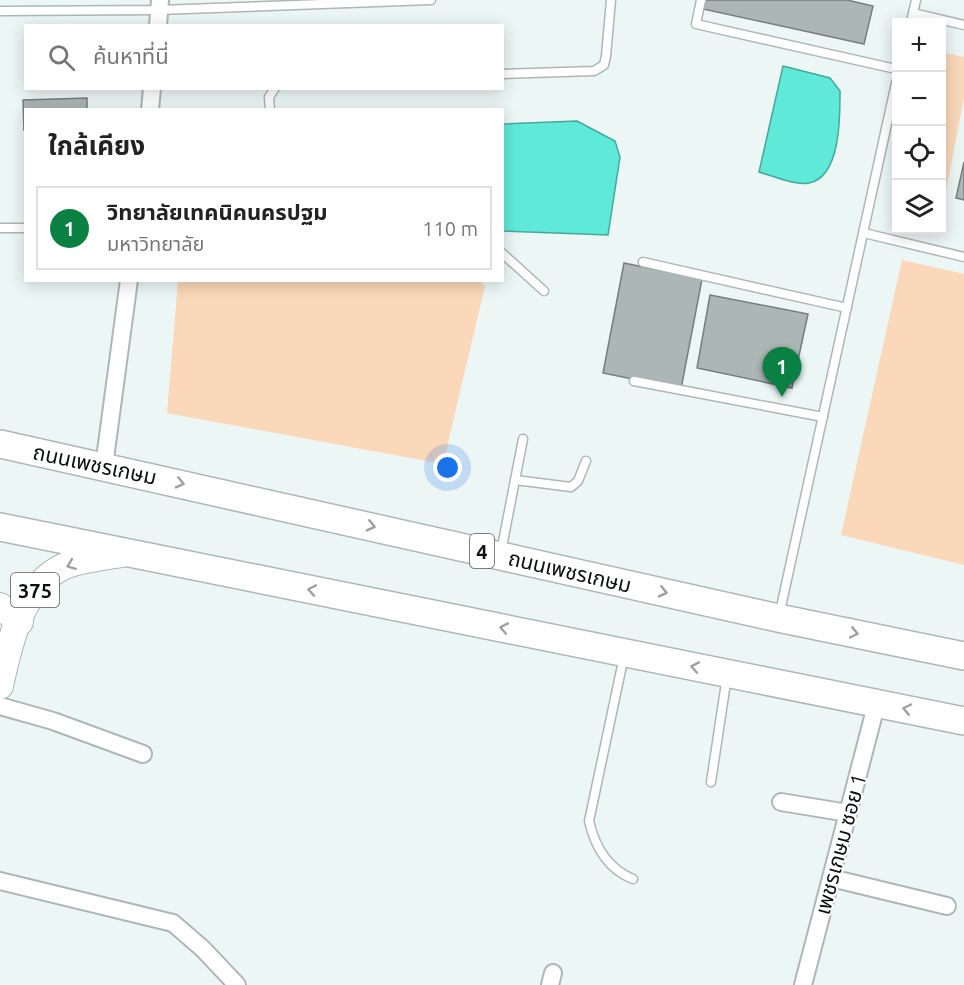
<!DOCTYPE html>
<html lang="th">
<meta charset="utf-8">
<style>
:root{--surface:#fff;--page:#f2f2f2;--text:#222;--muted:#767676;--line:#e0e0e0;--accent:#0b8043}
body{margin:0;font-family:Ubuntu,"Noto Sans Thai",sans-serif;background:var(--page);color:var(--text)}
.controls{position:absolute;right:18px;top:18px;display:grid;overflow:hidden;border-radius:0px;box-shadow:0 3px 15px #0003}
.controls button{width:54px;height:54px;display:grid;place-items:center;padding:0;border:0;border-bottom:2px solid var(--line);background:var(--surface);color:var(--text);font:30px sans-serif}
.you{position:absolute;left:448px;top:468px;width:21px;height:21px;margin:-15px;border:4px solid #fff;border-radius:50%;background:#1a73e8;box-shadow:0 0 0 9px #1a73e833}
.badge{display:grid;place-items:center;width:39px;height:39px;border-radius:50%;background:var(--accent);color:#fff;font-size:20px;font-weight:700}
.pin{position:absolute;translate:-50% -50px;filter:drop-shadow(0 2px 3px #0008)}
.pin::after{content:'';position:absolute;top:32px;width:21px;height:18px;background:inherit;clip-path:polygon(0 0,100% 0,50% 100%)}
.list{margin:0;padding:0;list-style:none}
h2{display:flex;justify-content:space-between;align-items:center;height:78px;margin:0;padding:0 24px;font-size:26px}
h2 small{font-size:20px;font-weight:400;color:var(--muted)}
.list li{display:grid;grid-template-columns:39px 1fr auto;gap:18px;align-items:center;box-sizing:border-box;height:84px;margin:0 12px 12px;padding:0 12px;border:2px solid var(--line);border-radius:0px}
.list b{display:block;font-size:22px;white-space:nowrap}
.list p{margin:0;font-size:20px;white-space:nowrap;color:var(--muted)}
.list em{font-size:20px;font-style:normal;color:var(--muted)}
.icon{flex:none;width:33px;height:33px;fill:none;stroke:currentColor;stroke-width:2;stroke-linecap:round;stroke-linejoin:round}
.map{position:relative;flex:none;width:964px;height:985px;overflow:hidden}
.search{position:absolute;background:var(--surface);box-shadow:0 3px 15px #0003;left:24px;top:24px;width:480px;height:66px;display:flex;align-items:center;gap:15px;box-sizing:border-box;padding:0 21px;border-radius:0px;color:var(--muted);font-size:22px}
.panel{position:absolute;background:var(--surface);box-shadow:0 3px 15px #0003;left:24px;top:108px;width:480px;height:174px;border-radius:0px}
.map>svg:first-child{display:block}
.green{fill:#fad8b9}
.water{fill:#5fe9d9;stroke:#46a89c;stroke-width:1.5}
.building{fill:#acb7b5;stroke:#757f7e;stroke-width:1.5}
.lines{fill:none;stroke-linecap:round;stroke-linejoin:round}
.service-casing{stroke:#adb7b5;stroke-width:11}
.minor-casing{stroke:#adb7b5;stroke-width:20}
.primary-casing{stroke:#adb7b5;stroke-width:28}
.trunk-casing{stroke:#adb7b5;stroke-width:30}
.service{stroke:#fff;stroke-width:8}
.minor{stroke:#fff;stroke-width:16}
.primary{stroke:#fff;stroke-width:26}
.trunk{stroke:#fff;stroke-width:27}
.oneway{stroke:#9e9f9f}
.labels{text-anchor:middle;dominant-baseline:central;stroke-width:4.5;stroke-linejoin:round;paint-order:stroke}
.shield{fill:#fff;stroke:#555757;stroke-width:1.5}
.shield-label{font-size:20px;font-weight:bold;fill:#0c0f0f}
.street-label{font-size:21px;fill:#0c0f0f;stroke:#fff}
</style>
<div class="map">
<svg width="964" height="985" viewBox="0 0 964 985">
<rect width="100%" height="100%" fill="#ecf7f5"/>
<g class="green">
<path d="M942 52 964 57V98L944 201 942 200Z"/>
<path d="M902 260 964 274V565L841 535Z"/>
<path d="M478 280 485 286 443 464 167 413 178 281Z"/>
</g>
<g class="water">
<path d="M783 66 830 78 840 91C840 116 841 177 809 183 796 186 773 176 759 172Z"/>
<path d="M577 121 615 141 620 157 608 235 503 231V124Z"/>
</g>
<g class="building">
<path d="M705 0H847L873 6 864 44 703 9Z"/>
<path d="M87 98V110H26L24 131 23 100Z"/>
<path d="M964 162V200L956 198Z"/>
<path d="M624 263 702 279 681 389 603 373Z"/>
<path d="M710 295 808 314 792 388 697 368Z"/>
</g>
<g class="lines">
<g class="service-casing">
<g id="service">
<path d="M701 0 696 24 896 69"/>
<path d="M0 11 159 10 431 0"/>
<path d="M913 13 964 25"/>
<path d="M911 22 916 0"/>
<path d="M502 74 594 71 604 65 606 56 611 0"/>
<path d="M270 110 269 97 275 88"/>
<path d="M0 228H26"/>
<path d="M864 233 964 257"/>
<path d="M502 253 544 291"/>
<path d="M643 262 847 308"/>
<path d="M634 381 823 417"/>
<path d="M515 480 571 487 578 481 586 461"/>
<path d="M501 552 523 439"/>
<path d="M779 616 896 83"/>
<path d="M624 656 589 821C595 847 608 869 633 879"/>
<path d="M711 782 727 676"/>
</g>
</g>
<g class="minor-casing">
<g id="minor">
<path d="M158 26 160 0"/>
<path d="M150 110 152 88"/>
<path d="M104 466 129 280"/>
<path d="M0 706 53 721 143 754"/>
<path d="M781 802 848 813"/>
<path d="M831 878 947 906"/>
<path d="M0 881 173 923 203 949 237 985"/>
<path d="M550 985 553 973"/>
<path d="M803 985 877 702"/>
</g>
</g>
<g class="primary-casing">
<g id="primary">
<path d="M0 606 20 622"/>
<path d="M0 686C9 644 22 583 67 565 85 559 103 557 122 554"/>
</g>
</g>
<g class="trunk-casing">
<g id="trunk">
<path d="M0 444 778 618 964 656"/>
<path d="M0 527 964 721"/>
</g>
</g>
<use href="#service" class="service"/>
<use href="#minor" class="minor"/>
<use href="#primary" class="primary"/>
<use href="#trunk" class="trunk"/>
</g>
<defs><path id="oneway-chevron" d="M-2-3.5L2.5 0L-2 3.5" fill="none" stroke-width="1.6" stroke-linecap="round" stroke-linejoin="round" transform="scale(1.5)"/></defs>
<g class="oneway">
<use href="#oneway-chevron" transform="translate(180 483) rotate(13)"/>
<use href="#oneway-chevron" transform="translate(371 526) rotate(13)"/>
<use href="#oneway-chevron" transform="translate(71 565) rotate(159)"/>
<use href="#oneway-chevron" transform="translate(312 590) rotate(-169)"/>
<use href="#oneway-chevron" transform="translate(663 592) rotate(13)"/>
<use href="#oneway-chevron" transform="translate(504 628) rotate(-169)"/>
<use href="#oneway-chevron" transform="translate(854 633) rotate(12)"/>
<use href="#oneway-chevron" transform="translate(695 667) rotate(-169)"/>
<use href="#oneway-chevron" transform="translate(907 709) rotate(-168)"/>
</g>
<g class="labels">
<g class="shield">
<rect x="470" y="534" width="24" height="34" rx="4.5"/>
<rect x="11" y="573" width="48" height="34" rx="4.5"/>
</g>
<g class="shield-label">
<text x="482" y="551">4</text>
<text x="35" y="590">375</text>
</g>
<g class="street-label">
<text transform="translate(95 464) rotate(12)">ถนนเพชรเกษม</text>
<text transform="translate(570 571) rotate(13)">ถนนเพชรเกษม</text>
<text transform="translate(840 844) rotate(-75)">เพชรเกษม ซอย 1</text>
</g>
</g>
</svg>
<div class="controls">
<button>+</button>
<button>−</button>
<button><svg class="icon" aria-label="locate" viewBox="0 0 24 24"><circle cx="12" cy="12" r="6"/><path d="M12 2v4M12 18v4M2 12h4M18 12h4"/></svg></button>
<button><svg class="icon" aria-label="layers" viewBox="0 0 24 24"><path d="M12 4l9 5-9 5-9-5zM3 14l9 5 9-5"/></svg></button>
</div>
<div class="you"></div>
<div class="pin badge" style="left:782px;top:397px">1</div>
<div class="search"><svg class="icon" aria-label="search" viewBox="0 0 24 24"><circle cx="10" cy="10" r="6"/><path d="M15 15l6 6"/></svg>ค้นหาที่นี่</div>
<section class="panel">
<h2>ใกล้เคียง<small></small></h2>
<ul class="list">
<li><span class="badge">1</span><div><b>วิทยาลัยเทคนิคนครปฐม</b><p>มหาวิทยาลัย</p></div><em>110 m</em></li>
</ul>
</section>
</div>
